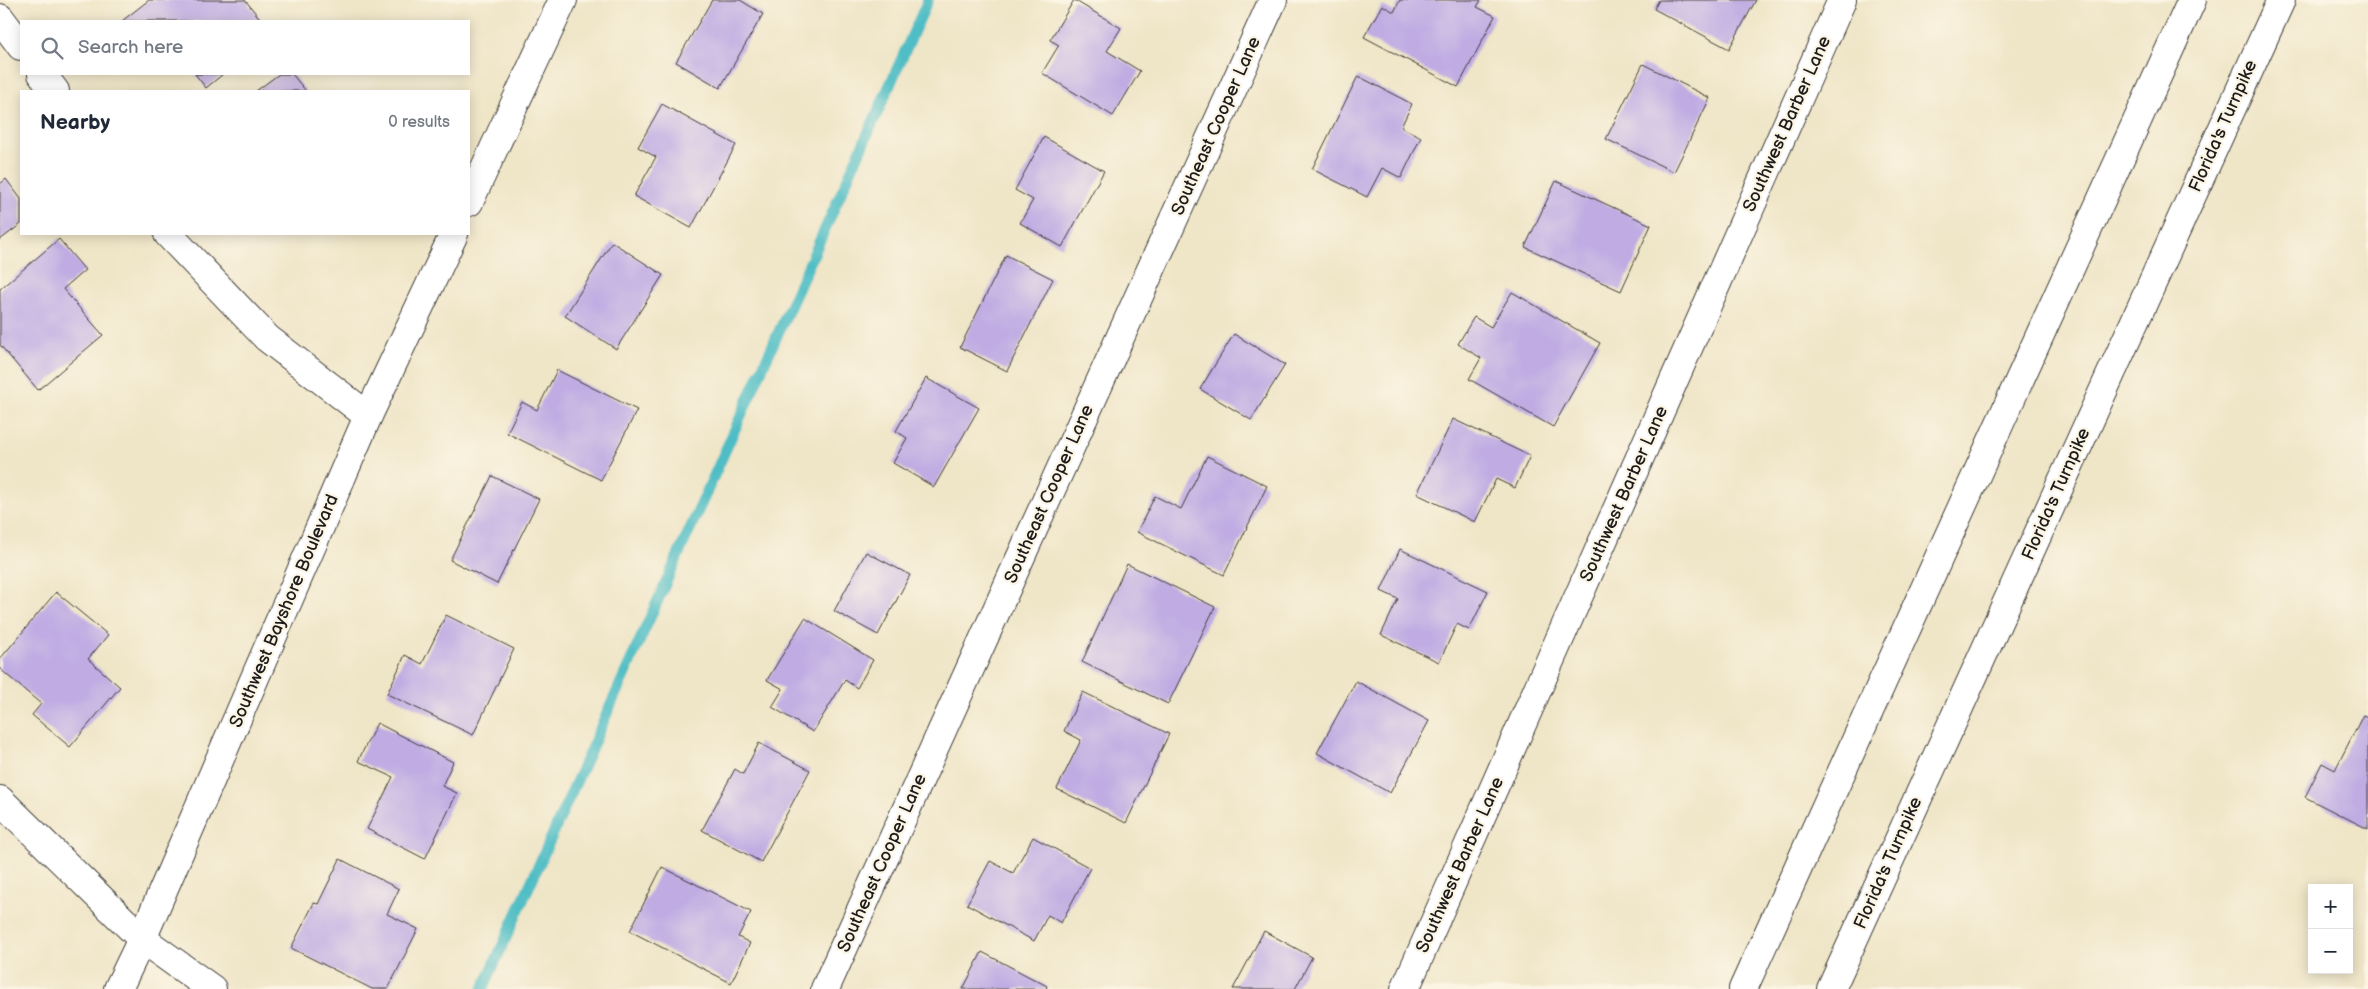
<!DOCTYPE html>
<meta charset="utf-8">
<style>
:root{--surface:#fff;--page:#f2f2f3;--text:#1f2937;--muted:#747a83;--line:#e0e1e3}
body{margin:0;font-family:"Balsamiq Sans",sans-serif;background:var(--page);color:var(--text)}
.controls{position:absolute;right:15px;bottom:15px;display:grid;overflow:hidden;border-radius:0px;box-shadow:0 2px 12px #0003}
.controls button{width:45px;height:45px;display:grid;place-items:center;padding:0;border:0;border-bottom:1px solid var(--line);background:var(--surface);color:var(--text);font:25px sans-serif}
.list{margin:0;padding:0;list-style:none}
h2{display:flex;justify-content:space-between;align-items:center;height:65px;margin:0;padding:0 20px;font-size:21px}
h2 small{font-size:16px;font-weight:400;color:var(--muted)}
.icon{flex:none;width:28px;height:28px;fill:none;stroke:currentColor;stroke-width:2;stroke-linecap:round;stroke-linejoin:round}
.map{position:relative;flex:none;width:2368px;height:989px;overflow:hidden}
.search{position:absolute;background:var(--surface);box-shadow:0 2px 12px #0003;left:20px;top:20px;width:450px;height:55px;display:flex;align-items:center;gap:12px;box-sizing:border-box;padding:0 18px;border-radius:0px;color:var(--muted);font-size:19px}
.panel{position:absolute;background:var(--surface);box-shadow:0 2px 12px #0003;left:20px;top:90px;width:450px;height:145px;border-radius:0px}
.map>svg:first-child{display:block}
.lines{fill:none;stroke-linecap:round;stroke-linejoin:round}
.stream{stroke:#4fbdc5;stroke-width:11}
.building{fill:#c0ace3}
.minor-casing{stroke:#3c3a36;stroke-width:30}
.tertiary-casing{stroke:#3c3a36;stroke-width:30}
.motorway-casing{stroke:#3c3a36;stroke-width:30}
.minor{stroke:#fff;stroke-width:28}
.tertiary{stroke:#fff;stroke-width:28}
.motorway{stroke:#fff;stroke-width:28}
.labels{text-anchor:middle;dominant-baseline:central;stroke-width:4.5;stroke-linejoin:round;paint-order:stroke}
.street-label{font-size:18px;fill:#1c1c1c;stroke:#fcf5e5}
</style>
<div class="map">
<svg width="2368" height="989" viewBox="0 0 2368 989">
<rect width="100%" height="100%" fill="#fcf5e5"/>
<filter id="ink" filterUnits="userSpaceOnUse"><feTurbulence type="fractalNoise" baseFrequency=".02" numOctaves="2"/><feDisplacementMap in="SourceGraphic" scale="10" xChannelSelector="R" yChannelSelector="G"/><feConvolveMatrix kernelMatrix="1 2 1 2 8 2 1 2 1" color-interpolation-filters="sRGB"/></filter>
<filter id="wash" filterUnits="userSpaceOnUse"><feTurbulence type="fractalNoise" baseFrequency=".0096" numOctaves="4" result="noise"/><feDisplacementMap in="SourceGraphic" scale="20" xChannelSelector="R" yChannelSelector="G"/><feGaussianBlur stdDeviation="1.12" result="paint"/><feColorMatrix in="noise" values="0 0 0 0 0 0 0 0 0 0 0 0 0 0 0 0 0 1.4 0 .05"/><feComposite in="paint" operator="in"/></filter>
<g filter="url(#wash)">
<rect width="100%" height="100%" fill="#efe5c7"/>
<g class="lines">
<path class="stream" d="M483 989 928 0"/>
</g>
<g id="blocks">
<g class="building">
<path d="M149 0H245L262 21H122Z"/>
<path d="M712 0H740L763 14 720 88 676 62Z"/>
<path d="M1074 0 1121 28 1107 51 1140 71 1113 116 1042 73 1059 45 1050 40Z"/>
<path d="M1400 0H1481L1477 7 1495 16 1458 87 1364 37 1382 5 1394 12Z"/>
<path d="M1659 0H1756L1729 49 1654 9Z"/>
<path d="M1643 64 1710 98 1674 172 1606 139Z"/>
<path d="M195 74H223L206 88Z"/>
<path d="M279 74H292L306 91H256Z"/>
<path d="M1358 76 1412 104 1401 127 1421 137 1401 178 1382 168 1367 197 1312 169Z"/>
<path d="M662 104 736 145 691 228 634 196 656 157 638 147Z"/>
<path d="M1044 137 1104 171 1062 247 1020 223 1033 200 1015 190Z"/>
<path d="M6 179 21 199V224L0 240V184Z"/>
<path d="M1556 181 1651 225 1621 291 1525 247Z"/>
<path d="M59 239 85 270 63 289 103 335 38 390 0 345V289Z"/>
<path d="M612 242 663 275 616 349 565 316Z"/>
<path d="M1006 255 1053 279 1007 371 960 347Z"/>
<path d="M1512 292 1600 343 1553 427 1469 379 1481 358 1458 344 1474 317 1491 327Z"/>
<path d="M1234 334 1285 365 1251 420 1200 389Z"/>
<path d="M557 370 637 410 601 480 507 433 522 402 537 410Z"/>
<path d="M926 378 979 408 934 487 893 463 907 438 896 431Z"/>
<path d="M1453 419 1530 456 1515 488 1496 479 1475 522 1417 494Z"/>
<path d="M1207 456 1267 486 1224 575 1137 532 1155 496 1181 509Z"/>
<path d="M492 476 539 499 497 584 450 560Z"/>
<path d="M1400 549 1488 591 1469 630 1457 624 1439 662 1381 635 1398 599 1381 591Z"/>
<path d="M866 552 910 575 878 635 834 611Z"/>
<path d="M1127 564 1215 607 1168 704 1082 662Z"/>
<path d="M56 592 108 635 88 659 120 687 70 747 32 715 41 704 0 669V659Z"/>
<path d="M446 615 514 649 473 735 387 694 405 655 422 664Z"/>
<path d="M805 618 873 660 857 688 845 680 813 732 772 707 783 689 767 680Z"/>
<path d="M1356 681 1429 721 1390 793 1317 753Z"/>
<path d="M1083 692 1169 734 1126 823 1057 789 1081 740 1064 731Z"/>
<path d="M2363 715 2368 717V829L2305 797 2322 763 2335 770Z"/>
<path d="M377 723 453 762 442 786 457 793 425 859 367 829 393 777 358 761Z"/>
<path d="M759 743 810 770 761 862 702 830 735 769 743 774Z"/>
<path d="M1033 837 1090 868 1061 923 1048 915 1034 941 967 904 990 861 1013 873Z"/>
<path d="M340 859 399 889 387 914 418 929 388 989H372L291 948 314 903 318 904Z"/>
<path d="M662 867 751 912 738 937 750 943 731 983 630 931Z"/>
<path d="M1264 931 1312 957 1295 989H1233Z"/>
<path d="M982 952 1047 986 1046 989H963Z"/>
</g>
</g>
</g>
<g filter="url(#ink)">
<use href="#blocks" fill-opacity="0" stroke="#3c3a36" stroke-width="1"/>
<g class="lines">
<g class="minor-casing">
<g id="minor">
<path d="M0 18 21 46"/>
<path d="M42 74 55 91"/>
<path d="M168 234 267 338 368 416"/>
<path d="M0 800 142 939 212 989"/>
<path d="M825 989 1273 0"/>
<path d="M1405 989 1842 0"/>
</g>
</g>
<g class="tertiary-casing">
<g id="tertiary">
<path d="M469 202 563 0"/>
<path d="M118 989 142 939 368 416 454 234"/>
</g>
</g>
<g class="motorway-casing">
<g id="motorway">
<path d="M1743 989 2192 0"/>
<path d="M1831 989 2281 0"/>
</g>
</g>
<use href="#minor" class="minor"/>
<use href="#tertiary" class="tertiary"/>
<use href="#motorway" class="motorway"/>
</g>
</g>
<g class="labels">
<g class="street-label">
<text transform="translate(1787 124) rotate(-66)">Southwest Barber Lane</text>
<text transform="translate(1216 126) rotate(-66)">Southeast Cooper Lane</text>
<text transform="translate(2223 126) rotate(-66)">Florida's Turnpike</text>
<text transform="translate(1049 494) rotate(-66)">Southeast Cooper Lane</text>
<text transform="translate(1624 494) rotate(-66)">Southwest Barber Lane</text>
<text transform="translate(2056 494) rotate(-66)">Florida's Turnpike</text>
<text transform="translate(284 611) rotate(-67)">Southwest Bayshore Boulevard</text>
<text transform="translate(882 863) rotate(-66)">Southeast Cooper Lane</text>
<text transform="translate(1888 863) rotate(-66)">Florida's Turnpike</text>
<text transform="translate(1460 865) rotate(-66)">Southwest Barber Lane</text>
</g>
</g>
</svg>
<div class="controls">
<button>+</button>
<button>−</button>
</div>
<div class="search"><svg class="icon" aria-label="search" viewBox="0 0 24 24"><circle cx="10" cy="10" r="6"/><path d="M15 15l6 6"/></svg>Search here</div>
<section class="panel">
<h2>Nearby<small>0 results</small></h2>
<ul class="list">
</ul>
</section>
</div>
